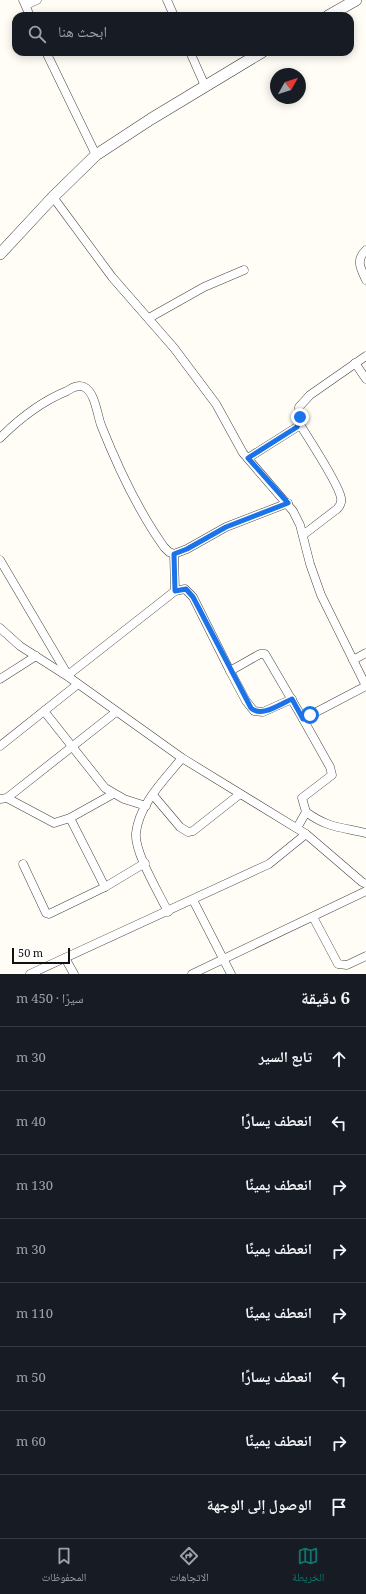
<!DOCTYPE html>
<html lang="ar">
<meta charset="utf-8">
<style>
:root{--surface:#171b24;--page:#242831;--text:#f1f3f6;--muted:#9ea1a6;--line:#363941;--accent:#0f766e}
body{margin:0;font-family:Georgia,"Noto Naskh Arabic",serif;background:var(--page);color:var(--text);direction:rtl}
.compass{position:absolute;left:270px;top:68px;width:36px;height:36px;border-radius:50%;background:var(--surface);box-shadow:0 2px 10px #0003;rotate:51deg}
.scale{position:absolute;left:12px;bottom:10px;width:58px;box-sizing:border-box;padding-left:4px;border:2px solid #111;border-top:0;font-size:11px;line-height:14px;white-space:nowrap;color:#111;-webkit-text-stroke:3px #fff;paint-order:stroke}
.stop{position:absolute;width:12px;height:12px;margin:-9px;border:3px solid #1a73e8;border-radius:50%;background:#fff}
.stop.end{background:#1a73e8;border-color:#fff;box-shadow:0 1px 4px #0008}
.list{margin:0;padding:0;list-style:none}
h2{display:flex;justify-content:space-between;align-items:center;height:52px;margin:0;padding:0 16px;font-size:17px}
h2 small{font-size:13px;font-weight:400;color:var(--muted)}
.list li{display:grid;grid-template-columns:26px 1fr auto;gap:12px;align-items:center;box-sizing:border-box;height:64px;padding:0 16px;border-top:1px solid var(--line)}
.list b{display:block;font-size:15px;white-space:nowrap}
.list em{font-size:13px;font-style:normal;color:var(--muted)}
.icon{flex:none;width:22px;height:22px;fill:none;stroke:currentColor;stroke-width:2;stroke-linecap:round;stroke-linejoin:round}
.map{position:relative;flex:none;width:366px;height:974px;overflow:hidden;direction:ltr}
.search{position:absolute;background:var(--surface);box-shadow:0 2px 10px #0003;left:12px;right:12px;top:12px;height:44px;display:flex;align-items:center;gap:10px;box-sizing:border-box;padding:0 14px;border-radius:12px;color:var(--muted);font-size:15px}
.sheet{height:564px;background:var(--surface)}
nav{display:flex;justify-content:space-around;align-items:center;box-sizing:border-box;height:56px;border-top:1px solid var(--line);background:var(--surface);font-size:11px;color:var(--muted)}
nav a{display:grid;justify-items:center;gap:2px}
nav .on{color:var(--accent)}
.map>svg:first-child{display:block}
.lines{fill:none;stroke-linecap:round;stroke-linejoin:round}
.minor-casing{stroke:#444;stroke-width:9}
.tertiary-casing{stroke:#444;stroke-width:12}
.minor{stroke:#fff;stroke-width:8}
.tertiary{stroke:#fff;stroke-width:11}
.route{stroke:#1a73e8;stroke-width:5}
</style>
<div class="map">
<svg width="366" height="974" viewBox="0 0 366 974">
<rect width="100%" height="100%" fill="#fffdf5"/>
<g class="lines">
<g class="minor-casing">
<g id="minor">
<path d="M23 0 30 16"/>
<path d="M167 0 174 16"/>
<path d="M26 5 37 0"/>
<path d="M46 52 96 155"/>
<path d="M190 52 205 86"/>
<path d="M53 197 112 277 174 348 216 404 243 453 293 511 300 525 310 564 321 595 366 686"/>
<path d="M366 250C355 260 361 269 366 280"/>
<path d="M149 318 204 287 244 270"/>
<path d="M355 363 366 379"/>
<path d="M299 423C308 438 339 484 341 498 342 503 340 506 337 509L303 535"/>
<path d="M0 438C20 418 40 402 67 391 72 388 78 384 84 387 95 392 97 414 101 425 118 468 137 509 164 547L169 552 174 554 187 549 226 527 288 503"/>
<path d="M248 458 297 427 300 421 299 407 310 395 366 356"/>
<path d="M174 554 175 591"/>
<path d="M0 560 69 677"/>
<path d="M0 628 20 646 70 678 182 758 306 834 362 882 366 884"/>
<path d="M353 660 366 653"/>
<path d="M230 671 246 701 254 711 263 712 292 699"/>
<path d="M68 675 175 591 185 589 193 597 230 671 260 654H265L303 719 366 686"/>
<path d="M0 679 36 656"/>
<path d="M44 711 105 788 124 799 146 806"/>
<path d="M0 746 78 684"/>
<path d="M153 795 180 827 188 832 193 831 240 794"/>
<path d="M7 798 54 823 70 818 113 794"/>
<path d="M0 799 7 798 116 712"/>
<path d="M306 812C328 828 340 827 366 833"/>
<path d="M70 818 105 887"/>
<path d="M297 828 306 812 302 798 332 775 330 767 303 719"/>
<path d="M23 864 46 913 49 914 105 887 145 863"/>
<path d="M193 900 231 974"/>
<path d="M168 912C159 893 134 852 136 833 139 804 165 779 182 758"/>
<path d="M313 917 338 964 347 965 366 956"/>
<path d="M65 958 74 974"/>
<path d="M30 974 269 864 306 834"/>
<path d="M192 974 366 891"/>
</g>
</g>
<g class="tertiary-casing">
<g id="tertiary">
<path d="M328 16 356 0"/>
<path d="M0 254 53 197 96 155 151 119 262 52"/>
</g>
</g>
<use href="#minor" class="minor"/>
<use href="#tertiary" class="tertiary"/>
</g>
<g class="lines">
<path class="route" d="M300 417 297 427 248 458 288 503 226 527 187 549 174 554 175 591 186 589 193 597 251 708C261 718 280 704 292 699L303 719 310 715"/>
</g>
</svg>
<svg class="compass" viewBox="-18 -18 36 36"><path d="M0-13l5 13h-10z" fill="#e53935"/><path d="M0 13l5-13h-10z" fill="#9ea1a6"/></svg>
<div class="scale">50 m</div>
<div class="stop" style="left:310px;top:715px"></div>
<div class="stop end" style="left:300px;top:417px"></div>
<div class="search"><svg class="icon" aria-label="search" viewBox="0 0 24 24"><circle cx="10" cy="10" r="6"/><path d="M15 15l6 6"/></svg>ابحث هنا</div>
</div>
<section class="sheet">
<h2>6 دقيقة<small>سيرًا · 450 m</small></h2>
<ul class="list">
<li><svg class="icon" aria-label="ahead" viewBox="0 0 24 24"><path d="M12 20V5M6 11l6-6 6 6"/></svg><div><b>تابع السير</b></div><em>30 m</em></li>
<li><svg class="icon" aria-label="left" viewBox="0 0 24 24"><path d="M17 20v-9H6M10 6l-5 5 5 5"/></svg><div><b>انعطف يسارًا</b></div><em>40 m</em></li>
<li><svg class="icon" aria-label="right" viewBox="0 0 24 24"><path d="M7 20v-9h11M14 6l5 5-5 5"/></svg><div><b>انعطف يمينًا</b></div><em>130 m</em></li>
<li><svg class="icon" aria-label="right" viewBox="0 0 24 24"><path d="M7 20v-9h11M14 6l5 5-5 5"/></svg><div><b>انعطف يمينًا</b></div><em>30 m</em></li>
<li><svg class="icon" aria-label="right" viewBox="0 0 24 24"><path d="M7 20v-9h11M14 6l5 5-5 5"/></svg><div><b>انعطف يمينًا</b></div><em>110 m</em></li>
<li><svg class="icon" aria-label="left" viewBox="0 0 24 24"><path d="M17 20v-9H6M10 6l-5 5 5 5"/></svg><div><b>انعطف يسارًا</b></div><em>50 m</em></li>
<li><svg class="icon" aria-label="right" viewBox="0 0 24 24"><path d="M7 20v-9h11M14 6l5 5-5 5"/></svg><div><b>انعطف يمينًا</b></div><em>60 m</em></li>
<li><svg class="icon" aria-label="arrive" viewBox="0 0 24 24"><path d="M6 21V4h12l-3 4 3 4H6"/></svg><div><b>الوصول إلى الوجهة</b></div></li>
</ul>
</section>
<nav>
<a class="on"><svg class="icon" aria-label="map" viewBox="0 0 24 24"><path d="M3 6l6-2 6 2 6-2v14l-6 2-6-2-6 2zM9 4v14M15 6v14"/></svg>الخريطة</a>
<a><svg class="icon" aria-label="directions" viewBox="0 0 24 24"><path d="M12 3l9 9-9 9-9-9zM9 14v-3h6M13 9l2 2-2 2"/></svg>الاتجاهات</a>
<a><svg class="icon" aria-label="saved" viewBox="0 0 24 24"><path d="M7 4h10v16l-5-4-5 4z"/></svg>المحفوظات</a>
</nav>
